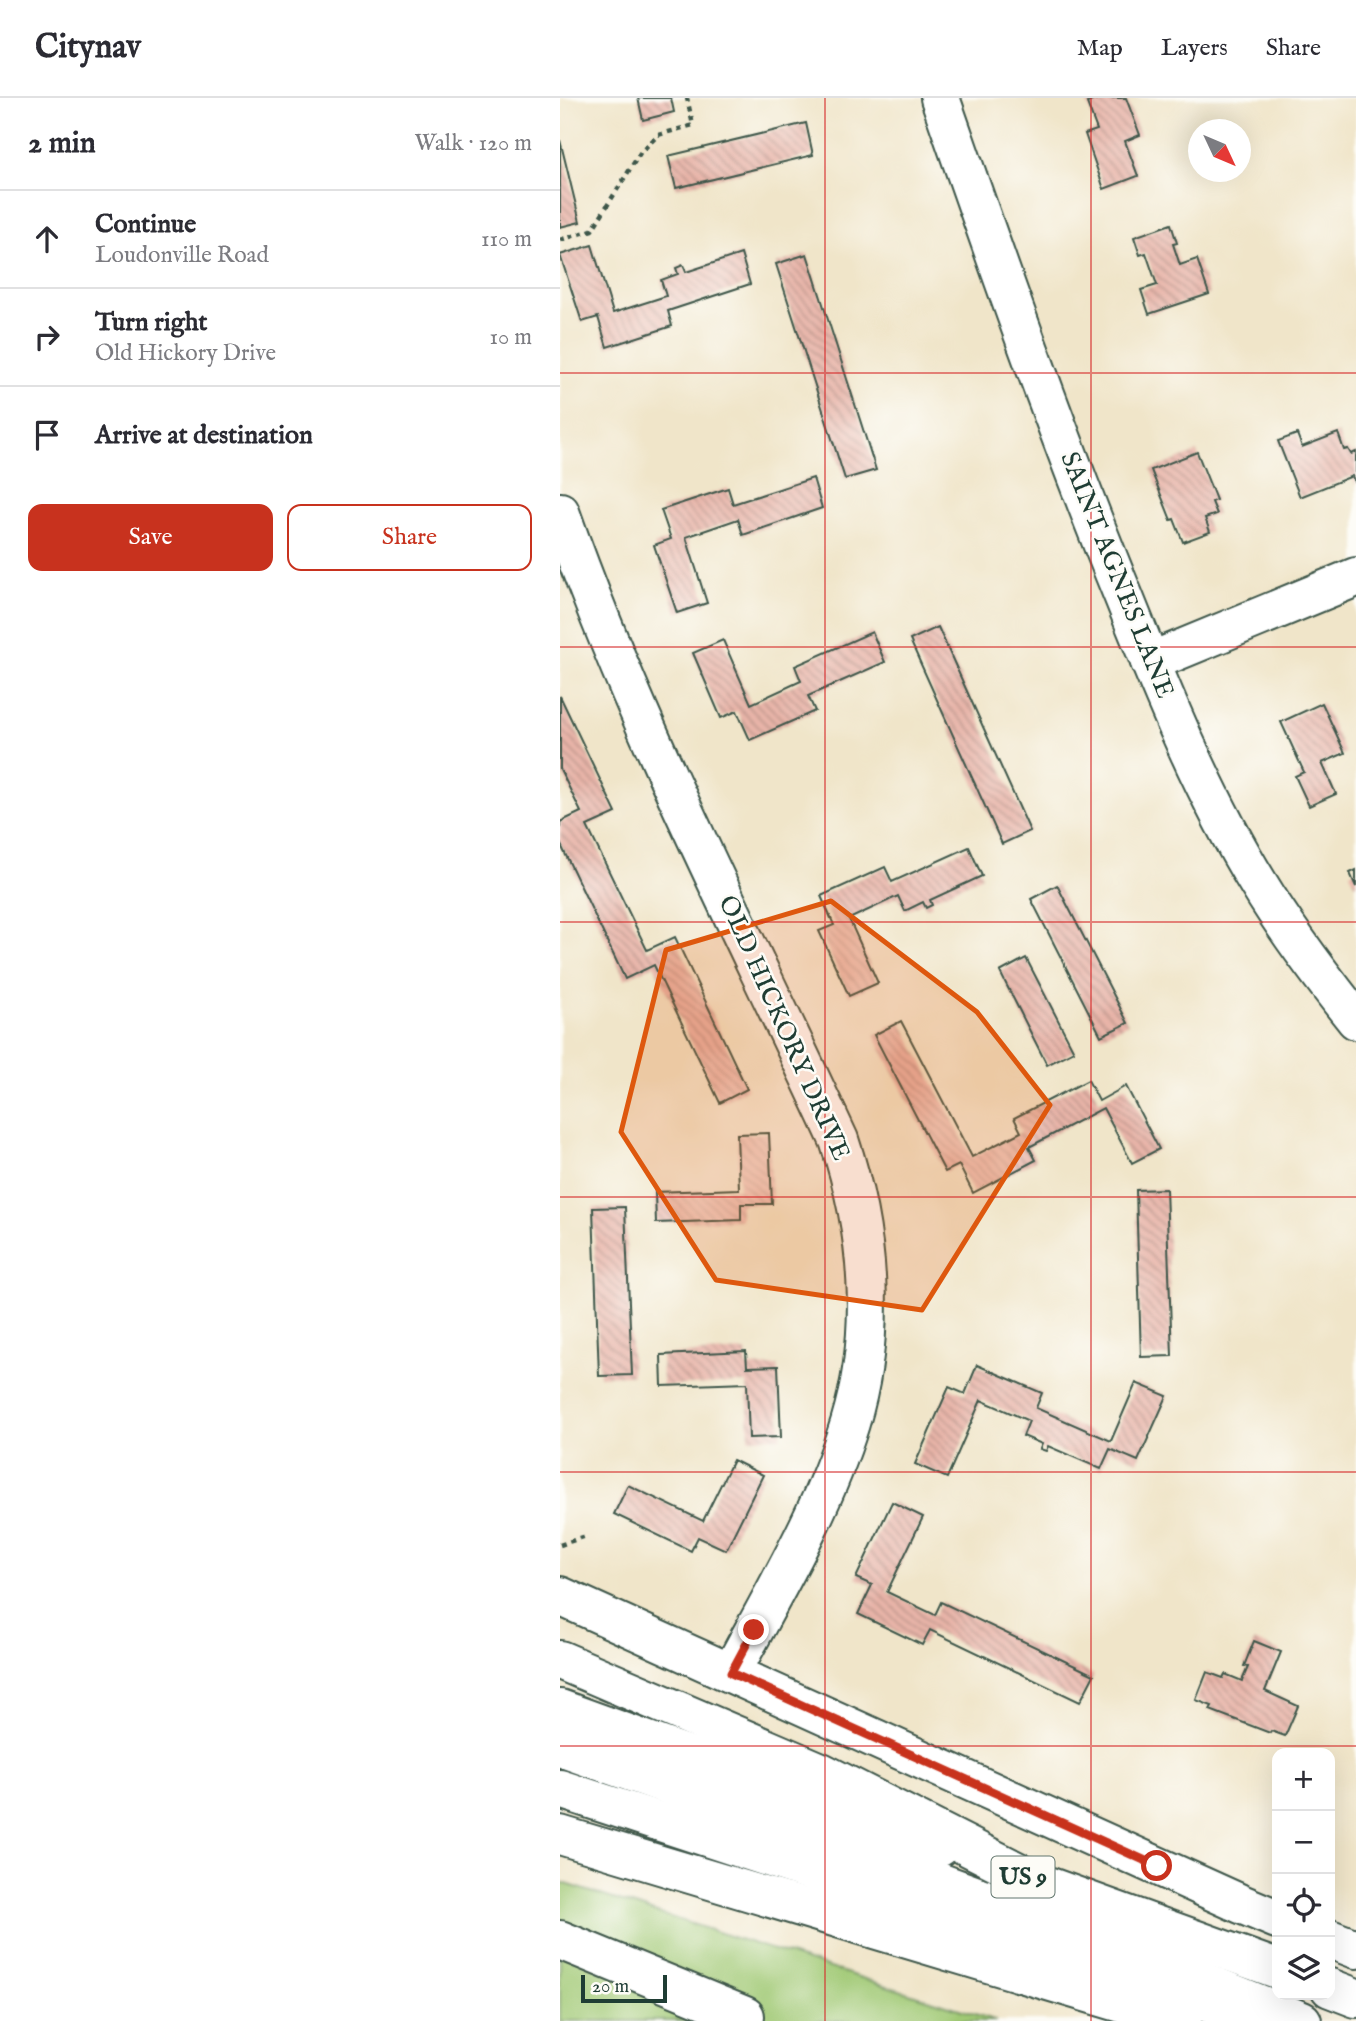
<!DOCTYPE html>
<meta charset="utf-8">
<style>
:root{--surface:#fff;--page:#f7f7f7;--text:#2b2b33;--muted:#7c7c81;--line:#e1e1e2;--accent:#c8321e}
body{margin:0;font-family:"IM FELL English",serif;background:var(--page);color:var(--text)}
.controls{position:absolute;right:21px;bottom:21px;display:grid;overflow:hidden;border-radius:14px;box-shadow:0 7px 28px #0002}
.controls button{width:63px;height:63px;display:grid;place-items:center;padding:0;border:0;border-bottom:2px solid var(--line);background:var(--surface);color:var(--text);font:35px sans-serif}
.compass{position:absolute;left:628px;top:21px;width:63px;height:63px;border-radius:50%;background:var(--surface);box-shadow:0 7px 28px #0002;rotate:134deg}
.scale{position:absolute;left:21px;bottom:18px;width:86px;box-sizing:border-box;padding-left:7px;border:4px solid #1f3d34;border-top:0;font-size:19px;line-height:24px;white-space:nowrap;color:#1f3d34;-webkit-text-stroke:5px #fdfcf7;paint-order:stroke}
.stop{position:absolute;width:21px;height:21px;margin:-16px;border:5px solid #c8321e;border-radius:50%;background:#fff}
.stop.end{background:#c8321e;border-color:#fff;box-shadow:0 2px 7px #0008}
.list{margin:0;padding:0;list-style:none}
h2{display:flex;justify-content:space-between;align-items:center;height:91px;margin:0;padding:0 28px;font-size:30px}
h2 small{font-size:23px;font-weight:400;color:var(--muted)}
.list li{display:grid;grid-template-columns:46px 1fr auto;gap:21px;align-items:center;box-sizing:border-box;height:98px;padding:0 28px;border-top:2px solid var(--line)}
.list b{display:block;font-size:26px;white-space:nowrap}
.list p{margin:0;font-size:23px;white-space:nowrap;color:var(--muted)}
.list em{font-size:23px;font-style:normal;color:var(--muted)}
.actions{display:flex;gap:14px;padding:21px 28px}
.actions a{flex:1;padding:16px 0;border:2px solid var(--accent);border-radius:14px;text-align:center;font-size:24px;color:var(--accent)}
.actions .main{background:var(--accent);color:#fff}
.icon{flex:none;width:38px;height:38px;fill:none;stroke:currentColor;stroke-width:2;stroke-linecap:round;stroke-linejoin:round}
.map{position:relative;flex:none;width:796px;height:1923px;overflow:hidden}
header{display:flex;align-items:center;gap:42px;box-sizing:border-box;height:98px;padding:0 35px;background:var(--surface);border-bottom:2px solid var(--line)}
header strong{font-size:33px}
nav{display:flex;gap:38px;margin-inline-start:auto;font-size:24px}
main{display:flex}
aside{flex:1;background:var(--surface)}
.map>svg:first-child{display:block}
.green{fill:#a0c975;stroke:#608354;stroke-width:2}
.building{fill:url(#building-back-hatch)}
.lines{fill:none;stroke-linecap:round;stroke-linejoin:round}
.minor-casing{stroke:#3e564a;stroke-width:42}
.major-casing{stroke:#3e564a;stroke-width:42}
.highway-casing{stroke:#3e564a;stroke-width:42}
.path{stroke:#3e564a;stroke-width:4.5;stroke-dasharray:5 5;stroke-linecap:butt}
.minor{stroke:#fff;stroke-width:38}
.major{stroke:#fff;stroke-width:38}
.highway{stroke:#fff;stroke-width:38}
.route{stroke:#c8321e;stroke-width:9}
.marked{fill:#de580e;fill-opacity:0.2;stroke:#de580e;stroke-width:5;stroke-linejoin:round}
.grid{fill:none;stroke:#d62828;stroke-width:2;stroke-opacity:0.55}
.labels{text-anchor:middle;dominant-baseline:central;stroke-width:5;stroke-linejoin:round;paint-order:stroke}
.shield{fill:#fdfcf7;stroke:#62766e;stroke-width:2}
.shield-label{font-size:24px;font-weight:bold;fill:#1f3d34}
.street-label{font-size:26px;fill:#1f3d34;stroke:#fdfcf7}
</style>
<header>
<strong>Citynav</strong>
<nav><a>Map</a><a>Layers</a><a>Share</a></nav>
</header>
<main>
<aside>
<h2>2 min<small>Walk · 120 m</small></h2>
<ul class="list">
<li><svg class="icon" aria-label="ahead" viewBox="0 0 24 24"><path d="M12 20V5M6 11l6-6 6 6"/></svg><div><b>Continue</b><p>Loudonville Road</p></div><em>110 m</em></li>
<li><svg class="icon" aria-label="right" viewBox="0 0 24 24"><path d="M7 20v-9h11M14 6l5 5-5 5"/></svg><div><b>Turn right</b><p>Old Hickory Drive</p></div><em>10 m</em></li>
<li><svg class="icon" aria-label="arrive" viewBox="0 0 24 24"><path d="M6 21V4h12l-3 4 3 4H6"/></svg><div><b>Arrive at destination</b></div></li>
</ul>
<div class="actions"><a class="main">Save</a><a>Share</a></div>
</aside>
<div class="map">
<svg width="796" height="1923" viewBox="0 0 796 1923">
<defs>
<pattern id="building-back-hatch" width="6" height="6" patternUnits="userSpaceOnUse" patternTransform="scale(1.75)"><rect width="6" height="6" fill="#e8b4a8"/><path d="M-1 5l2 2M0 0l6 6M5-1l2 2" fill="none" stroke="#bb948a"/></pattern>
</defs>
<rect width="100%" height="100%" fill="#fdfcf7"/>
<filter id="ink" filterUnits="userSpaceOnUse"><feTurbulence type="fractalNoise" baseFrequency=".0143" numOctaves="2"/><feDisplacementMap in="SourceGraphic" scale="14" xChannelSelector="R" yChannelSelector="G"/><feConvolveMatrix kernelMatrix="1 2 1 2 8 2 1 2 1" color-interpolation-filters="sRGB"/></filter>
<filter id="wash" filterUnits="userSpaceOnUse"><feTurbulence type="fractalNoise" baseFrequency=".00686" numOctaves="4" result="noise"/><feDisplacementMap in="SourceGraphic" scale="28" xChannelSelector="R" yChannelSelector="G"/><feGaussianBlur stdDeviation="1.57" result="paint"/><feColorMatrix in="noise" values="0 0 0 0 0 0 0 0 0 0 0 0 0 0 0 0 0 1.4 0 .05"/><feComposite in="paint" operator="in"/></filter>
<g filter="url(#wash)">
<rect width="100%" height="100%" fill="#f0e5c9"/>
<path class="green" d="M0 1784 437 1923H0Z"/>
<g id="blocks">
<g class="building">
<path d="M78 0H111L114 14 83 22Z"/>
<path d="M539 0H566L580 37 565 43 578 78 544 91 525 36 537 32 527 5Z"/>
<path d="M246 25 253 57 116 90 108 58Z"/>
<path d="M0 42 20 124 0 129Z"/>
<path d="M611 126 617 145 613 146 620 167 637 161 649 196 589 216 581 192 597 187 586 155 580 157 574 139Z"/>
<path d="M32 147 53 215 106 198 101 182 118 176 116 170 123 167 126 174 181 156 190 186 108 213 112 228 47 249 38 219 22 224 0 157Z"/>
<path d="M247 156 316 372 285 381 216 166Z"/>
<path d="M778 335 784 352 788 351 791 356 796 354V387L792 378 740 399 718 343 737 336 742 349Z"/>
<path d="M637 354 656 402 652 404 657 416 645 420 650 434 623 444 614 421 611 422 591 372Z"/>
<path d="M253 380 262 410 183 437 178 421 126 439 147 505 117 515 94 447 111 441 101 412 168 390 173 406Z"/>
<path d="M378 529 470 733 442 746 350 542Z"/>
<path d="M312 534 325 564 248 598 255 613 190 642 177 613 161 620 133 555 163 542 191 606 241 583 235 568Z"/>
<path d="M0 598 56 715 27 728 87 852 115 839 187 991 160 1005 94 867 65 881 0 745V724L21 714 0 671Z"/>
<path d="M762 605 785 655 762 665 776 696 749 708 735 678 744 674 721 624Z"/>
<path d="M409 749 422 778 370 802 372 807 366 810 363 804 345 813 338 798 289 821 318 885 289 898 259 833 274 827 261 798 325 769 332 784Z"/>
<path d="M796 772V789L790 775Z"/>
<path d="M497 787 568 925 541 938 471 801Z"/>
<path d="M466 860 514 953 487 967 440 874Z"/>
<path d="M341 923 412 1059 461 1034 454 1020 528 982 539 1003 566 988 599 1051 572 1065 543 1010 469 1049 476 1062 413 1095 399 1067 385 1074 314 937Z"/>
<path d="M209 1035 212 1106H181V1122L96 1125 95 1094 179 1091 177 1036Z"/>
<path d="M606 1091 612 1258 581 1259 576 1092Z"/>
<path d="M65 1109 72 1277 39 1278 33 1110Z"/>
<path d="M186 1253 187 1269 218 1268 221 1339 189 1340 187 1285 102 1288 101 1257Z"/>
<path d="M417 1267 482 1295 476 1310 551 1343 576 1285 607 1298 578 1363 550 1351 541 1371 488 1348 486 1353 480 1351 482 1346 463 1338 469 1323 421 1302 387 1380 355 1366 389 1289 405 1296Z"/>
<path d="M173 1362 203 1377 166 1452 138 1439 131 1453 54 1416 68 1387 143 1423Z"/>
<path d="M332 1404 363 1419 327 1494 375 1517 381 1504 534 1577 520 1604 370 1532 362 1547 298 1516 312 1487 296 1480Z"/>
<path d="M694 1543 721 1554 705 1593 738 1608 725 1638 711 1633 710 1635 650 1612 652 1608 636 1602 647 1574 663 1580 665 1576 682 1583 688 1569 684 1568Z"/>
</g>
</g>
</g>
<g filter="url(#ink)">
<use href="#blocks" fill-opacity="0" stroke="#3e564a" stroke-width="2"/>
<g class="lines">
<g class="minor-casing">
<g id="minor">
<path d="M380 0C438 167 496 333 563 497 601 592 644 697 698 785 727 833 761 878 796 922"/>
<path d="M0 414C76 630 183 834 279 1042 309 1132 318 1233 290 1325 263 1413 214 1494 171 1575"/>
<path d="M590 564 796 479"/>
<path d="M0 1842 185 1918"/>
</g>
</g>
<g class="major-casing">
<g id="major">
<path d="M0 1498 681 1806 717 1821"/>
<path d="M0 1611 380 1749"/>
<path d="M0 1649C249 1737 498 1824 742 1923"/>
<path d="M0 1737 622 1923"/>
<path d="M449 1774 717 1871"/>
<path d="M770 1841 796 1851"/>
<path d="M770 1890 796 1900"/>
</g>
</g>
<g class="highway-casing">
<g id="highway">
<path d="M0 1562 261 1674 480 1785"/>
<path d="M0 1691 394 1820 623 1898 712 1923"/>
</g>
</g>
<g class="path">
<path d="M0 142 32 132 80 55 98 37 133 27 127 0"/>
<path d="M0 1447 26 1438"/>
</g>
<use href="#minor" class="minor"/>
<use href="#major" class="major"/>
<use href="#highway" class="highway"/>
</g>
</g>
<g class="lines" filter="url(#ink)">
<path class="route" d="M194 1532 171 1575 597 1768"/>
</g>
<path class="marked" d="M271 803 417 914 490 1007 362 1212 156 1182 61 1034 106 852Z"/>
<path class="grid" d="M265 0V1923M531 0V1923M0 275H796M0 549H796M0 824H796M0 1099H796M0 1374H796M0 1648H796"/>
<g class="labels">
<rect class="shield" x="431.5" y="1758.5" width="63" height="41" rx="5"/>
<g class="shield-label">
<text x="463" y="1779">US 9</text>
</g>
<g class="street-label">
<text transform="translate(557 477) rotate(68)">SAINT AGNES LANE</text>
<text transform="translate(224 930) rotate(66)">OLD HICKORY DRIVE</text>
</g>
</g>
</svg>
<div class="controls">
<button>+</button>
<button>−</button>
<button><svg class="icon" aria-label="locate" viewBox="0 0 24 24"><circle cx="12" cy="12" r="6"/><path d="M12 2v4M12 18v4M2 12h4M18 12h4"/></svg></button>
<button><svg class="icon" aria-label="layers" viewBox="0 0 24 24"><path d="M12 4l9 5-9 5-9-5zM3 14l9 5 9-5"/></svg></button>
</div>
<svg class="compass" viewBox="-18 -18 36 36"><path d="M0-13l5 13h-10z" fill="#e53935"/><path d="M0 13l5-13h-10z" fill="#7c7c81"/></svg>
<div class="scale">20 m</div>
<div class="stop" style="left:597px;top:1768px"></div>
<div class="stop end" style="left:194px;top:1532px"></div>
</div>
</main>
